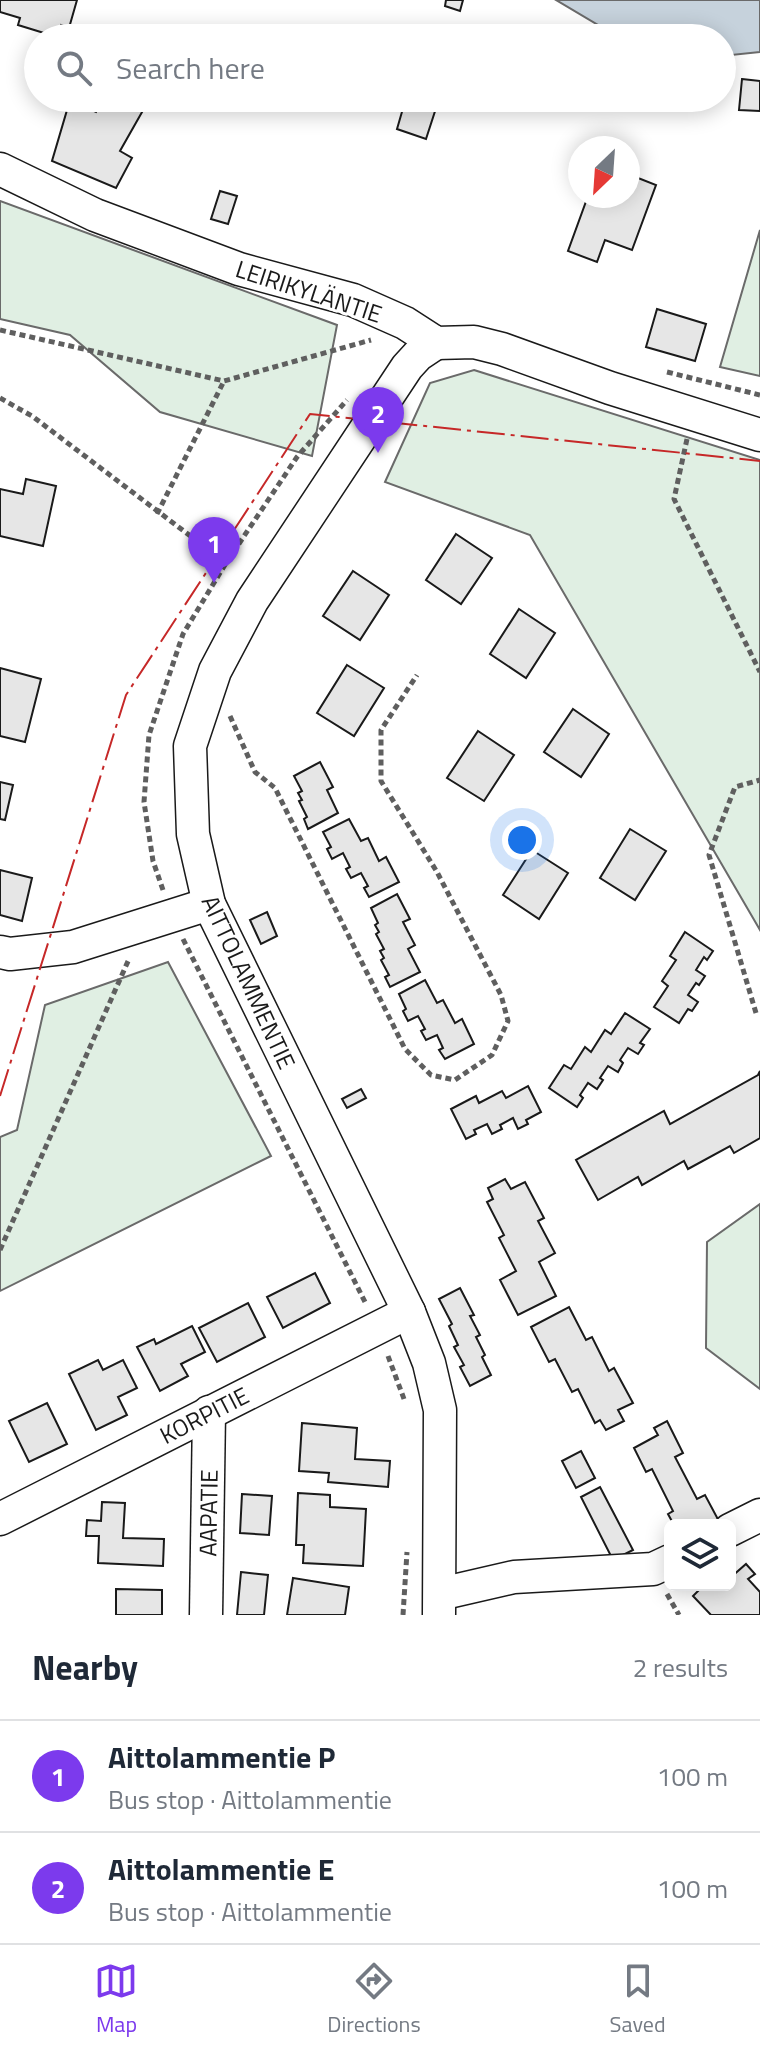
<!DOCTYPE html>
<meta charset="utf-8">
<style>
:root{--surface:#fff;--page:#f6f6f7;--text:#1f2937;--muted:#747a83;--line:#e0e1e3;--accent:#7c3aed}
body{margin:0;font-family:"Titillium Web",sans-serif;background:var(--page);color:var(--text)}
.controls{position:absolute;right:24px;bottom:24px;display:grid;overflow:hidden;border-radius:12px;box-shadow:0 4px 20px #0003}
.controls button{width:72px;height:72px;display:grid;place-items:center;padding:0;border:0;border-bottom:2px solid var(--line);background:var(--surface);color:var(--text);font:40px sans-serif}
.compass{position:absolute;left:568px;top:136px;width:72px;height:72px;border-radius:50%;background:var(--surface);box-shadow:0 4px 20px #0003;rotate:205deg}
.you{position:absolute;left:522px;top:840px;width:28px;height:28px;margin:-20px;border:6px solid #fff;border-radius:50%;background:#1a73e8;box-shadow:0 0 0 12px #1a73e833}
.badge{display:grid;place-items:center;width:52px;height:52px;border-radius:50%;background:var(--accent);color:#fff;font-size:26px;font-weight:700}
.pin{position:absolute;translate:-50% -66px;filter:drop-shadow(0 2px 4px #0008)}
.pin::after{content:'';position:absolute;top:42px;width:28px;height:24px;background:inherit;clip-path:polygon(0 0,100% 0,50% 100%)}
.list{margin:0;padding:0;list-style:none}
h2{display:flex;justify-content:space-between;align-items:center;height:104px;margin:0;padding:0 32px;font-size:34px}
h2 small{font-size:26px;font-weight:400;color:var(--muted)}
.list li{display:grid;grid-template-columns:52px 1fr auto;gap:24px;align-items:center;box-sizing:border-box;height:112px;padding:0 32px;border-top:2px solid var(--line)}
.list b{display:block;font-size:30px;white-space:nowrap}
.list p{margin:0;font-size:26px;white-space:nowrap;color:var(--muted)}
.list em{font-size:26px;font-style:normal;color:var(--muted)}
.icon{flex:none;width:44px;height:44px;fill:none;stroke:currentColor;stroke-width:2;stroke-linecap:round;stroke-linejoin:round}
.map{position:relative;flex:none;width:760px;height:1615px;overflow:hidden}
.search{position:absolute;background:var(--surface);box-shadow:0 4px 20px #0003;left:24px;right:24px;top:24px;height:88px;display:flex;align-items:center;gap:20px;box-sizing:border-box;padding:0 28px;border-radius:44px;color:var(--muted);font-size:30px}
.sheet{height:328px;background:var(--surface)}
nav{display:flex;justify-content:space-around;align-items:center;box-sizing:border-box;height:112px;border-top:2px solid var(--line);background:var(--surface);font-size:22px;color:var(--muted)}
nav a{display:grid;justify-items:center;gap:4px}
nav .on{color:var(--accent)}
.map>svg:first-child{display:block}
.green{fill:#e0efe3;stroke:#6a6a6a;stroke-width:2}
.water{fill:#c6d2dc;stroke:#6a6a6a;stroke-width:2}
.building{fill:#e6e6e6;stroke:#1a1a1a;stroke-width:2}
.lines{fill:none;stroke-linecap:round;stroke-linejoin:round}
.minor-casing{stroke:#1a1a1a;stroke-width:35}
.path{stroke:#5f5f5f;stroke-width:5;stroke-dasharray:6 4;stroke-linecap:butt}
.minor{stroke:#fff;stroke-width:32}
.power{stroke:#c62828;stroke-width:2;stroke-dasharray:28 6 4 6;stroke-linecap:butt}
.labels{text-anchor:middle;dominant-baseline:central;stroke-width:6;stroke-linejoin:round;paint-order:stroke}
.street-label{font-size:24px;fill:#1a1a1a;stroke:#fff}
</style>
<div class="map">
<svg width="760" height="1615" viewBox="0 0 760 1615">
<rect width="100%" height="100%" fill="#fff"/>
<g class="green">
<path d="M0 201 337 325 312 456 160 412 70 335 0 319Z"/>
<path d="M760 230V376L720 367Z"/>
<path d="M474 370 760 460V930L530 535 385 482 430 383Z"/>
<path d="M168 962 271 1156 0 1291V1137L17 1130 45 1005Z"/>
<path d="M760 1204V1389L706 1348 707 1242Z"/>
</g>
<path class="water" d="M556 0H760V52L722 56V38H625L610 32Z"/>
<g class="building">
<path d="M0 0H77L69 28 61 25 57 37 18 25 20 18 0 12Z"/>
<path d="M446 0H463L460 11 445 6Z"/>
<path d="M742 79 760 81V111L739 110Z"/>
<path d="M103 98H150L120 151 132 158 116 188 52 161 70 100 96 112Z"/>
<path d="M406 98H417L437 105 426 139 397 129Z"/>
<path d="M628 174 656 185 632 250 605 240 597 262 568 251 588 196H628Z"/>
<path d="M220 191 237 196 228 224 211 219Z"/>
<path d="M657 309 706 324 695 361 646 347Z"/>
<path d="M26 479 56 486 43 546 0 536V489L23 494Z"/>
<path d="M456 534 492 558 461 604 426 580Z"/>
<path d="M353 571 389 595 360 640 323 616Z"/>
<path d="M519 609 555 633 526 678 490 654Z"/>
<path d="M347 665 384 688 354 736 317 713Z"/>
<path d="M0 668 41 679 25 742 0 736Z"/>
<path d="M573 709 609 734 581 777 544 752Z"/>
<path d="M478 731 514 755 484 801 447 778Z"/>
<path d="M320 762 333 787 327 790 338 813 308 829 304 819 307 817 299 801 302 800 298 793 302 791 294 776Z"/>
<path d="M0 782 13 785 5 820 0 819Z"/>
<path d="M349 819 361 841 368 838 379 861 386 857 399 882 369 897 364 888 368 886 361 873 351 878 346 869 350 867 343 853 332 859 327 849 331 847 323 832Z"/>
<path d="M630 829 666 851 635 900 600 878Z"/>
<path d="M532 850 568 873 539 919 503 895Z"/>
<path d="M0 870 32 878 22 921 0 915Z"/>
<path d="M397 894 410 919 403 922 415 945 408 949 420 972 390 987 385 977 389 975 381 960 384 958 380 951 384 949 376 934 379 932 375 925 378 923 371 908Z"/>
<path d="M267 912 277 936 261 944 250 920Z"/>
<path d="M685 932 713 951 707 960 704 957 696 970 705 976 699 985 696 983 688 995 698 1002 692 1011 688 1009 679 1023 654 1007 668 986 662 981 676 960 670 956Z"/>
<path d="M425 980 437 1003 443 1000 455 1023 462 1019 474 1044 445 1059 439 1050 443 1048 437 1035 426 1040 421 1031 425 1029 418 1016 408 1021 403 1011 406 1009 399 994Z"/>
<path d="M625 1013 650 1029 640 1043 644 1045 638 1054 628 1048 620 1060 623 1063 618 1072 608 1066 600 1078 603 1080 597 1089 588 1083 580 1095 583 1098 577 1107 549 1088 564 1065 571 1069 585 1047 591 1052 605 1030 611 1034Z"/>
<path d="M760 1071V1138L734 1153 730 1146 688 1169 684 1161 642 1185 638 1177 598 1200 576 1160 664 1111 670 1124 758 1075Z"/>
<path d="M528 1086 541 1112 526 1120 528 1124 518 1129 513 1118 500 1125 502 1129 492 1134 487 1124 474 1130 476 1134 466 1139 451 1109 476 1096 479 1103 502 1091 506 1098Z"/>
<path d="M361 1089 366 1098 347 1108 342 1099Z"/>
<path d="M505 1179 511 1189 525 1182 544 1218 538 1221 555 1253 539 1262 556 1296 518 1315 500 1280 516 1271 499 1238 504 1235 487 1202 493 1199 488 1188Z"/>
<path d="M315 1273 330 1303 283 1328 267 1297Z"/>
<path d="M460 1288 474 1315 470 1316 480 1335 476 1337 485 1355 482 1357 491 1375 470 1386 460 1367 464 1365 454 1347 458 1345 449 1326 452 1324 439 1299Z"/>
<path d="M248 1303 265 1337 217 1362 199 1328Z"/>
<path d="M569 1307 586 1340 592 1337 609 1371 614 1368 633 1403 618 1410 624 1421 606 1430 600 1420 595 1423 578 1389 572 1392 555 1359 549 1362 531 1327Z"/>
<path d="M192 1326 205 1352 181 1364 188 1376 160 1391 137 1347 154 1339 156 1344Z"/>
<path d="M98 1360 103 1370 123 1360 137 1388 118 1397 127 1415 96 1430 69 1374Z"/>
<path d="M47 1403 67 1444 29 1462 9 1421Z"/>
<path d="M667 1421 683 1453 675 1457 697 1499 705 1495 721 1525H674L668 1514 673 1511 652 1469 646 1472 634 1448 658 1435 654 1428Z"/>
<path d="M302 1423 357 1428 355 1459 390 1461 388 1487 328 1482 329 1473 299 1471Z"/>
<path d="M581 1451 595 1478 576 1488 562 1461Z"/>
<path d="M600 1487 633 1550 613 1560 581 1497Z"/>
<path d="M298 1493 330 1495V1507L366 1509 363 1566 303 1563 304 1545H296Z"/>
<path d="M242 1494 272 1496 269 1535 240 1533Z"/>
<path d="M102 1502 125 1503 123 1538 164 1539 163 1566 98 1563 99 1536H86L87 1520 101 1521Z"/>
<path d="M746 1564 755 1574 748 1579 760 1592V1615H711L693 1596 704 1585H730V1578Z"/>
<path d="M241 1572 268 1575 264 1615H237Z"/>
<path d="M293 1578 349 1587 345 1615H287Z"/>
<path d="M116 1589 162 1590V1615H116Z"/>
</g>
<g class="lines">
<g class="minor-casing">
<g id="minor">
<path d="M0 169 95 215 239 269 353 300 405 323 436 343 474 342 502 349 610 388 760 435"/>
<path d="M436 343 418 355 407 367 252 601 215 671 190 746 193 834 209 904 409 1312 429 1363 440 1410 439 1615"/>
<path d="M0 952 10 954 73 947 209 904"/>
<path d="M0 1519 409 1312"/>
<path d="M730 1530 760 1515"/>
<path d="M440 1594 514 1577 653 1569 670 1561"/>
<path d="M206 1615 209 1412"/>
</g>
</g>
<g class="path">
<path d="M0 330 224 381 371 340"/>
<path d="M667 372 760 395"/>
<path d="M0 398 32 416 226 563"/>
<path d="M687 439 674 499 760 672"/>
<path d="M157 514 224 381"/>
<path d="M230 716 255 772 275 788 405 1049 431 1075 455 1080 492 1055 508 1021 501 995 437 872 381 781V730L417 675"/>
<path d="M163 890 153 861 144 802 149 735 183 634 226 563 297 457 347 400"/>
<path d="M183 939 365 1302"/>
<path d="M756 1013 709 855 735 787 760 780"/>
<path d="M0 1250 129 959"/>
<path d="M388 1356 404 1399"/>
<path d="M667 1594 679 1615"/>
<path d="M403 1615 407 1552"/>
</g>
<use href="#minor" class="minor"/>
<path class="power" d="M0 1096 126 695 310 414 760 461"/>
</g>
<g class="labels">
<g class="street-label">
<text transform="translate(309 291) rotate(18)">LEIRIKYLÄNTIE</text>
<text transform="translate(249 982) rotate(65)">AITTOLAMMENTIE</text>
<text transform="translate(204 1415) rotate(-27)">KORPITIE</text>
<text transform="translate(208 1513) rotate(-89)">AAPATIE</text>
</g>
</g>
</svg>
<div class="controls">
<button><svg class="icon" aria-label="layers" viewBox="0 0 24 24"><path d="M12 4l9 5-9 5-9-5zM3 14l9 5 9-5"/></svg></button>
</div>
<svg class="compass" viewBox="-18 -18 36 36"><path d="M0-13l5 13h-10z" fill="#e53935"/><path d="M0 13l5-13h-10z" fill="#747a83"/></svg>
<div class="you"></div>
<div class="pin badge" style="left:214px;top:583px">1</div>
<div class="pin badge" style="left:378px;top:453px">2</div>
<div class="search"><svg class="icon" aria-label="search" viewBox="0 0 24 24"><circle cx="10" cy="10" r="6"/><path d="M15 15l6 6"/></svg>Search here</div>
</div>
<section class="sheet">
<h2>Nearby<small>2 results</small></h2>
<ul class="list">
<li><span class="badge">1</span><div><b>Aittolammentie P</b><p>Bus stop · Aittolammentie</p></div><em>100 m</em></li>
<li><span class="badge">2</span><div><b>Aittolammentie E</b><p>Bus stop · Aittolammentie</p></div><em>100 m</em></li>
</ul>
</section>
<nav>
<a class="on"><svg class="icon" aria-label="map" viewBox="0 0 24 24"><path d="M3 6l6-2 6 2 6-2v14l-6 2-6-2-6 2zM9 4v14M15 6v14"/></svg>Map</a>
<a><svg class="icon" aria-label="directions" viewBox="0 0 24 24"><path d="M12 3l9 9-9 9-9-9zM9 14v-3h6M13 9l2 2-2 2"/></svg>Directions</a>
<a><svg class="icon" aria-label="saved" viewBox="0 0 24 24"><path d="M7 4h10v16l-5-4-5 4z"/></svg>Saved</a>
</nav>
